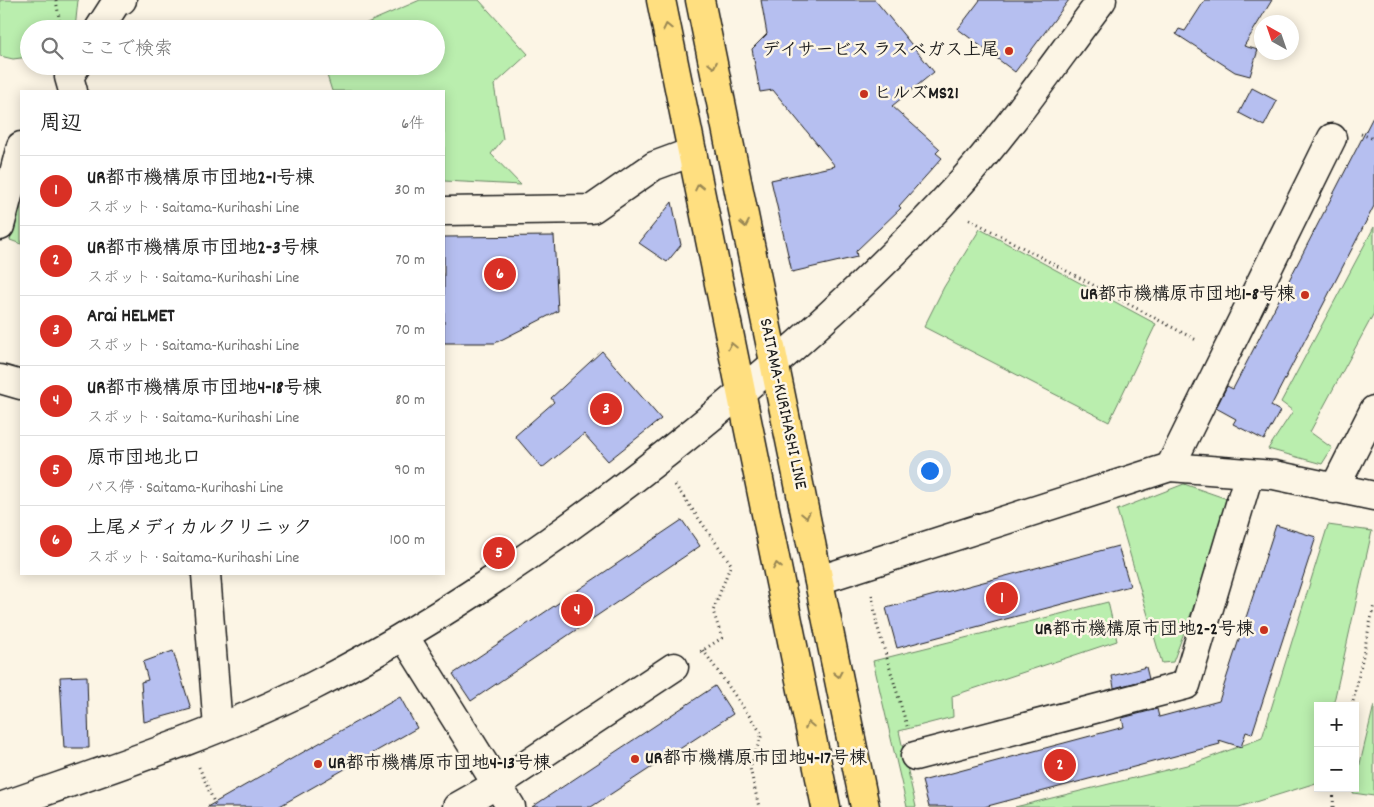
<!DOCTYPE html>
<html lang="ja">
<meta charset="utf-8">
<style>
:root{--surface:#fff;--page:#f2f2f2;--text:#222;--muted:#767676;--line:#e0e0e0;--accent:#d93025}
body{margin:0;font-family:Dekko,"Klee One",sans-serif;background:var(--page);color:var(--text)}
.controls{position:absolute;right:15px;bottom:15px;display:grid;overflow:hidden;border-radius:0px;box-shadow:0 2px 12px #0003}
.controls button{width:45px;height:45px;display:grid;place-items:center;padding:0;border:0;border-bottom:1px solid var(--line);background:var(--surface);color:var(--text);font:25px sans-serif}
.compass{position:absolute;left:1254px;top:15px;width:45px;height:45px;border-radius:50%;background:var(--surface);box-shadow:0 2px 12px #0003;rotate:320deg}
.you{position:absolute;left:929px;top:470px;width:18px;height:18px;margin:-12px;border:4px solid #fff;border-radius:50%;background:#1a73e8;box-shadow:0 0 0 8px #1a73e833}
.badge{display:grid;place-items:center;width:32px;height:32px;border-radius:50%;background:var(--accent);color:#fff;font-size:16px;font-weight:700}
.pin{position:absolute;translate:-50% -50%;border:2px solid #fff;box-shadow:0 1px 5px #0006}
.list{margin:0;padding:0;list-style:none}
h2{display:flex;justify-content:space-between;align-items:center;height:65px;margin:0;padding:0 20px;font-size:21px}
h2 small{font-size:16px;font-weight:400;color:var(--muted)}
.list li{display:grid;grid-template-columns:32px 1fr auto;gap:15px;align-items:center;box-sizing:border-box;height:70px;padding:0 20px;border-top:1px solid var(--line)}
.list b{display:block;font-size:19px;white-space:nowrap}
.list p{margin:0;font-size:16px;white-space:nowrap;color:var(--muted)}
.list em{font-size:16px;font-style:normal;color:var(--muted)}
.icon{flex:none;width:28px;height:28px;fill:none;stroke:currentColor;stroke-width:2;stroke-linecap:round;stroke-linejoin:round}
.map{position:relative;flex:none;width:1374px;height:807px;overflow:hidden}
.search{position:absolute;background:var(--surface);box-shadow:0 2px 12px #0003;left:20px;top:20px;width:425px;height:55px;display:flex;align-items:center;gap:12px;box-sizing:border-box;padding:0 18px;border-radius:28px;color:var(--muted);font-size:19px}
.panel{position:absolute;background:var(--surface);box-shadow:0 2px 12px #0003;left:20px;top:90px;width:425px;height:485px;border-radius:0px}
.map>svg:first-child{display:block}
.green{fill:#baeeae;stroke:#6b8565}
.building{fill:#b6bff0;stroke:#1c1c1c}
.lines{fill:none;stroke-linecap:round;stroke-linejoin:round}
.minor-casing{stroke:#1c1c1c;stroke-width:31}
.major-casing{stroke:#1c1c1c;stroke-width:31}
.path{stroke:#1c1c1c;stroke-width:3;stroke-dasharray:1 4;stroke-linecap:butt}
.minor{stroke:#fcf5e5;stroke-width:28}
.major{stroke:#ffdf80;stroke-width:28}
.oneway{stroke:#998753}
.poi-dot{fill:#c8321e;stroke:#fcf5e5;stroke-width:2}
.labels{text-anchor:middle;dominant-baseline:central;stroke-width:5;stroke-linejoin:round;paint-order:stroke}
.poi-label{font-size:18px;font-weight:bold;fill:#1c1c1c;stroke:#fcf5e5;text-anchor:end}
.street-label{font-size:18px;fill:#1c1c1c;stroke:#fcf5e5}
</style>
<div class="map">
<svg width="1374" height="807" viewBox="0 0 1374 807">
<rect width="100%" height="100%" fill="#fcf5e5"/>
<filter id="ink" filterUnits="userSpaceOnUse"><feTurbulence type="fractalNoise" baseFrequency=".02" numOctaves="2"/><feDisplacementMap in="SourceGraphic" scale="10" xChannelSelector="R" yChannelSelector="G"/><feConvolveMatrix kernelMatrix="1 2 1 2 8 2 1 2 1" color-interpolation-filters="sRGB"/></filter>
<g filter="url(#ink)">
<g class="green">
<path d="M0 0H78L75 29H29V57L13 59 0 56Z"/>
<path d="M420 0H479L528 54 494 85 503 139 491 154 521 185 444 181V91H332L324 66H436V29H353Z"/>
<path d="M21 196V244L10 240Z"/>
<path d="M1374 227V313L1310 432 1332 448 1322 464 1268 449 1293 411 1281 402Z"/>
<path d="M980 229 1156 324 1109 422 924 327 944 287Z"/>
<path d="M1184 484 1233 501 1173 662 1162 663 1117 510Z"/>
<path d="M1328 525 1372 531 1333 706H1318V774L1316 783 1239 807H1015L1195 763 1262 738Z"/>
<path d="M1108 602 1117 641 952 696 953 717 899 731 916 807H907L873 661Z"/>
<path d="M1374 705V796L1353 793Z"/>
</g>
<g class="building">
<path d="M761 0H875L934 72 892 106 940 149 936 153 942 158 899 206 901 208 856 251 857 257 792 272 771 180 835 166 773 90 760 92 752 49 767 34Z"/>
<path d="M980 0H1069L1015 72 958 29Z"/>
<path d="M1205 0H1272L1244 46 1258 50 1250 76 1235 72 1176 34 1179 29 1185 31Z"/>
<path d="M1252 88 1277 101 1264 126 1239 113Z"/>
<path d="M1374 115V206L1271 406 1280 411 1264 440 1233 424 1236 419 1216 408 1227 386 1233 389Z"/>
<path d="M672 202 681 245 667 262 639 243Z"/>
<path d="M554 236 558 311 495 343H444V237Z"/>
<path d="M602 351 661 419 608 461 584 434 542 468 515 436 554 402 551 398Z"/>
<path d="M682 520 700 546 471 701 453 674Z"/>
<path d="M1276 525 1316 537 1252 734 1246 732 1241 747 1219 740 1220 744 984 807H929L922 781 1124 727 1122 718 1157 709 1159 717 1219 701Z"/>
<path d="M1118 546 1130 586 897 648 886 608Z"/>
<path d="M173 651 191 709 144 722 141 682 148 680 143 662Z"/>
<path d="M1146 667 1149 679 1114 688 1112 676Z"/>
<path d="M87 676 89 748H64L60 677Z"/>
<path d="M715 686 733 714 591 807H532Z"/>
<path d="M400 697 417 728 278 807H207Z"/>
</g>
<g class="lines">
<g class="minor-casing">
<g id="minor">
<path d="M99 29 117 1 122 0"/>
<path d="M73 91 69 77 76 66"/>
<path d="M444 211 592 209 654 166 692 152"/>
<path d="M0 226 21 146"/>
<path d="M0 379 21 385"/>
<path d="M1170 467 1332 138"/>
<path d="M1334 489 1374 410"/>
<path d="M206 574 218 728"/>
<path d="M819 580 1170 467 1274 475 1374 496"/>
<path d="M404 636 511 807"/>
<path d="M915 756 1186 685 1249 474"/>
<path d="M0 807C105 770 213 736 313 686 439 622 557 540 668 452 770 371 869 284 956 188 1010 129 1054 63 1102 0"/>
<path d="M457 807 496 785 674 667"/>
</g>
</g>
<g class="major-casing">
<g id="major">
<path d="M661 0 826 807"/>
<path d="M700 0 865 807"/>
</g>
</g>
<g class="path">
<path d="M56 0 61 29"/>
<path d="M1361 134 1374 139"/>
<path d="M969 219 1198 341"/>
<path d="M675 485 731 564 713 611 722 638 700 652"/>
<path d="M872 595 877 625 907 726"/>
<path d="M703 650 762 734 750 768 759 807"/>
<path d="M1352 706 1374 605"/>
<path d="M199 767 216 807"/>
<path d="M1333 807 1334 788"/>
</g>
<use href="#minor" class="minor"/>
<use href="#major" class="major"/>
</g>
<defs><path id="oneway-chevron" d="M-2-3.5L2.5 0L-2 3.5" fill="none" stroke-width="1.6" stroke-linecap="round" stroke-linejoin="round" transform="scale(1.25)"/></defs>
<g class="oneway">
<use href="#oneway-chevron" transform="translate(667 27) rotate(-102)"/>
<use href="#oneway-chevron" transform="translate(713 65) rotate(79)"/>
<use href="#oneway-chevron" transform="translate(699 187) rotate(-102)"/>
<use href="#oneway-chevron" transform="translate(745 224) rotate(79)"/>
<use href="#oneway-chevron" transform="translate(732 346) rotate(-102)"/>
<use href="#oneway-chevron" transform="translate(806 515) rotate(78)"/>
<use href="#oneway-chevron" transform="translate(777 566) rotate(-102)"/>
<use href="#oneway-chevron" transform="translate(838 674) rotate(79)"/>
<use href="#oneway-chevron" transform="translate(809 725) rotate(-102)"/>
</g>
</g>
<g class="poi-dot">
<circle cx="1009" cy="51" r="5"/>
<circle cx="864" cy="94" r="5"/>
<circle cx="1305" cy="295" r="5"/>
<circle cx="1264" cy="630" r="5"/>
<circle cx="635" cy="759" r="5"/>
<circle cx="318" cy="764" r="5"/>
</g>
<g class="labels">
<g class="poi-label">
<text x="999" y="51">デイサービス ラスベガス上尾</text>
<text x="874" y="94" text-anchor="start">ヒルズMS21</text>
<text x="1295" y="295">UR都市機構原市団地1-8号棟</text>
<text x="1254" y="630">UR都市機構原市団地2-2号棟</text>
<text x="645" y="759" text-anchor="start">UR都市機構原市団地4-17号棟</text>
<text x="328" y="764" text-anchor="start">UR都市機構原市団地4-13号棟</text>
</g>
<g class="street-label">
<text transform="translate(782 404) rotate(78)">SAITAMA-KURIHASHI LINE</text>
</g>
</g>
</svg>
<div class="controls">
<button>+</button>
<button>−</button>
</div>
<svg class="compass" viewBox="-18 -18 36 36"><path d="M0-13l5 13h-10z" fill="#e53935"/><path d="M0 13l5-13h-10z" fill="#767676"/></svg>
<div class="you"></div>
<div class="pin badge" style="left:1002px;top:598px">1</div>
<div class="pin badge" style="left:1060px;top:765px">2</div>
<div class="pin badge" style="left:606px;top:409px">3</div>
<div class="pin badge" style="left:577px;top:610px">4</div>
<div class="pin badge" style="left:499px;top:553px">5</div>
<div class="pin badge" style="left:500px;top:274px">6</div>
<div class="search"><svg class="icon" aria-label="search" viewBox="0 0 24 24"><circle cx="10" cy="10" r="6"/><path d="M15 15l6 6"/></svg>ここで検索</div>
<section class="panel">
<h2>周辺<small>6件</small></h2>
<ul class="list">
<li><span class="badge">1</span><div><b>UR都市機構原市団地2-1号棟</b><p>スポット · Saitama-Kurihashi Line</p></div><em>30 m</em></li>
<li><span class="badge">2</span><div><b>UR都市機構原市団地2-3号棟</b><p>スポット · Saitama-Kurihashi Line</p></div><em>70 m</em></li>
<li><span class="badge">3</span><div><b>Arai HELMET</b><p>スポット · Saitama-Kurihashi Line</p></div><em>70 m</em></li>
<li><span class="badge">4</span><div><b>UR都市機構原市団地4-18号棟</b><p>スポット · Saitama-Kurihashi Line</p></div><em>80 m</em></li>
<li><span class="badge">5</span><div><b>原市団地北口</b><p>バス停 · Saitama-Kurihashi Line</p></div><em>90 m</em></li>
<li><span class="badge">6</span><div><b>上尾メディカルクリニック</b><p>スポット · Saitama-Kurihashi Line</p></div><em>100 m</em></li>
</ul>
</section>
</div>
